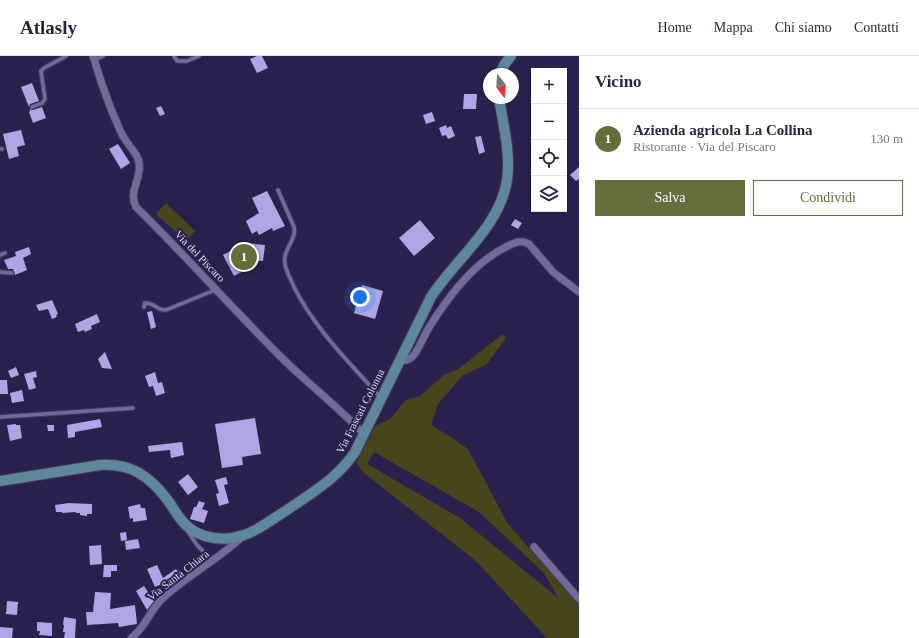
<!DOCTYPE html>
<html lang="it">
<meta charset="utf-8">
<style>
:root{--surface:#fff;--page:#f6f6f7;--text:#1f2937;--muted:#747a83;--line:#e0e1e3;--accent:#676c3c}
body{margin:0;font-family:"Times New Roman",serif;background:var(--page);color:var(--text)}
.controls{position:absolute;right:12px;top:12px;display:grid;overflow:hidden;border-radius:0px;box-shadow:0 1px 3px #0004}
.controls button{width:36px;height:36px;display:grid;place-items:center;padding:0;border:0;border-bottom:1px solid var(--line);background:var(--surface);color:var(--text);font:20px sans-serif}
.compass{position:absolute;left:483px;top:12px;width:36px;height:36px;border-radius:50%;background:var(--surface);box-shadow:0 1px 3px #0004;rotate:163deg}
.you{position:absolute;left:360px;top:241px;width:14px;height:14px;margin:-10px;border:3px solid #fff;border-radius:50%;background:#1a73e8;box-shadow:0 0 0 6px #1a73e833}
.badge{display:grid;place-items:center;width:26px;height:26px;border-radius:50%;background:var(--accent);color:#fff;font-size:13px;font-weight:700}
.pin{position:absolute;translate:-50% -50%;border:2px solid #fff;box-shadow:0 1px 4px #0006}
.list{margin:0;padding:0;list-style:none}
h2{display:flex;justify-content:space-between;align-items:center;height:52px;margin:0;padding:0 16px;font-size:17px}
h2 small{font-size:13px;font-weight:400;color:var(--muted)}
.list li{display:grid;grid-template-columns:26px 1fr auto;gap:12px;align-items:center;box-sizing:border-box;height:60px;padding:0 16px;border-top:1px solid var(--line)}
.list b{display:block;font-size:15px;white-space:nowrap}
.list p{margin:0;font-size:13px;white-space:nowrap;color:var(--muted)}
.list em{font-size:13px;font-style:normal;color:var(--muted)}
.actions{display:flex;gap:8px;padding:12px 16px}
.actions a{flex:1;padding:9px 0;border:1px solid var(--accent);border-radius:0px;text-align:center;font-size:14px;color:var(--accent)}
.actions .main{background:var(--accent);color:#fff}
.icon{flex:none;width:22px;height:22px;fill:none;stroke:currentColor;stroke-width:2;stroke-linecap:round;stroke-linejoin:round}
.map{position:relative;flex:none;width:579px;height:582px;overflow:hidden}
header{display:flex;align-items:center;gap:24px;box-sizing:border-box;height:56px;padding:0 20px;background:var(--surface);border-bottom:1px solid var(--line)}
header strong{font-size:19px}
nav{display:flex;gap:22px;margin-inline-start:auto;font-size:14px}
main{display:flex}
aside{flex:1;background:var(--surface)}
.map>svg:first-child{display:block}
.green{fill:#45461c;fill-rule:evenodd}
.building{fill:#ada5e4}
.lines{fill:none;stroke-linecap:round;stroke-linejoin:round}
.lane-casing{stroke:#443c61;stroke-width:5.5}
.street-casing{stroke:#443c61;stroke-width:9}
.secondary-casing{stroke:#443c61;stroke-width:12}
.lane{stroke:#716b9b;stroke-width:3.5}
.street{stroke:#716b9b;stroke-width:7}
.secondary{stroke:#5f879c;stroke-width:10}
.labels{text-anchor:middle;dominant-baseline:central;stroke-width:4;stroke-linejoin:round;paint-order:stroke}
.street-label{font-size:11px;fill:#dedcf7;stroke:#2a224c}
</style>
<header>
<strong>Atlasly</strong>
<nav><a>Home</a><a>Mappa</a><a>Chi siamo</a><a>Contatti</a></nav>
</header>
<main>
<div class="map">
<svg width="579" height="582" viewBox="0 0 579 582">
<rect width="100%" height="100%" fill="#2a224c"/>
<g class="green">
<path d="M166 147 195 175 186 185 156 158Z"/>
<path d="M503 278 506 282 487 308 462 320 438 348 431 369 449 380 468 393 508 468 579 549V582H547L476 505 364 417 356 407 375 370 390 363 406 344 420 340 444 319 458 313ZM374 396 479 456 544 517 558 542 460 462 367 408Z"/>
</g>
<g class="building">
<path d="M257 0H262L268 12 257 17 250 3Z"/>
<path d="M32 27 39 45 30 48 29 51 21 31Z"/>
<path d="M464 38H477L476 53H463Z"/>
<path d="M161 50 165 58 160 60 156 52Z"/>
<path d="M42 51 46 62 33 67 29 56 30 55V53L33 54Z"/>
<path d="M432 56 435 65 426 68 423 59Z"/>
<path d="M446 69 447 72 451 70 455 80 448 83 446 79 442 80 439 72Z"/>
<path d="M21 74 25 89 17 91 19 100 9 103 3 78Z"/>
<path d="M481 80 485 96 479 98 475 81Z"/>
<path d="M118 88 130 107 121 113 109 93Z"/>
<path d="M579 111V123L576 125 570 119Z"/>
<path d="M267 135 285 170 273 175 272 172 259 179 257 175 252 178 246 165 259 157 252 142Z"/>
<path d="M515 163 522 167 518 173 511 169Z"/>
<path d="M420 164 435 182 414 200 399 182Z"/>
<path d="M245 187 265 189 263 205 252 204 251 211 234 220 223 199Z"/>
<path d="M29 191 31 198 23 202 27 214 15 219 13 213H8L4 204 16 200 15 196Z"/>
<path d="M362 229 383 235 375 263 354 257Z"/>
<path d="M52 244 58 258 56 259 57 261 52 263 48 253 39 255 36 249Z"/>
<path d="M152 255 156 271 151 273 147 256Z"/>
<path d="M97 258 100 266 91 270 92 273 85 276 84 274 78 276 75 268Z"/>
<path d="M105 296 112 313 102 312 98 303Z"/>
<path d="M16 311 19 319 11 322 8 315Z"/>
<path d="M36 315 37 321 33 322 36 332 29 334 24 318Z"/>
<path d="M155 316 158 327 162 326 165 337 156 340 153 330 149 331 145 320Z"/>
<path d="M0 324H7L8 338H0Z"/>
<path d="M22 334 24 345 12 347 10 337Z"/>
<path d="M255 362 261 398 242 401 243 409 222 412 215 368Z"/>
<path d="M100 363 102 371 75 376V381L68 382 67 369Z"/>
<path d="M16 368V369H20L22 382 10 385 7 369Z"/>
<path d="M47 369H54V375H48Z"/>
<path d="M182 386 184 399 171 402 170 394 149 396 148 390Z"/>
<path d="M188 418 198 431 188 439 178 426Z"/>
<path d="M226 421 228 428 224 429 229 447 219 450 216 438 219 437 215 424Z"/>
<path d="M199 445 205 447 202 453 208 455 204 467 190 463 194 451H196Z"/>
<path d="M69 447 92 448V458H87V460L80 459V457H76V456L62 457V456H56L55 449Z"/>
<path d="M140 448 141 452H145L147 464 133 466V462L130 463 128 451Z"/>
<path d="M126 476 127 484 121 485 120 477Z"/>
<path d="M138 483 140 492 126 494 125 485Z"/>
<path d="M101 489 102 508 90 509 89 490Z"/>
<path d="M104 509H117V515H111V521H103Z"/>
<path d="M157 509 163 522 176 513 177 515 180 514 183 519 174 524 173 523 155 531 147 513Z"/>
<path d="M144 530 154 545 147 554 136 535Z"/>
<path d="M95 536 111 537 110 553 135 549 137 568 119 571 118 567 87 569 86 556H93Z"/>
<path d="M7 545 18 546 17 559 6 558Z"/>
<path d="M64 561 76 563 75 582H64L65 576H63L64 569H63Z"/>
<path d="M37 566 52 567V580L39 579 40 575H37Z"/>
<path d="M0 571 13 572 12 582H0Z"/>
</g>
<g class="lines">
<g class="lane-casing">
<g id="lane">
<path d="M174 0 177 5H187L199 0"/>
<path d="M94 4 103 0"/>
<path d="M32 51 42 47 45 43 41 15 44 12 66 0"/>
<path d="M0 93H2"/>
<path d="M278 134 294 171C297 184 282 194 285 208 286 216 291 223 294 231 315 273 349 306 380 341"/>
<path d="M0 199 5 197"/>
<path d="M0 216 12 217"/>
<path d="M144 251 145 247C153 246 158 255 166 254L215 234"/>
<path d="M0 361 133 352"/>
<path d="M187 474 197 489 212 505"/>
</g>
</g>
<g class="street-casing">
<g id="street">
<path d="M93 0C100 23 107 45 117 67 119 72 121 78 125 83 129 91 138 97 139 107 142 122 128 135 136 151 185 199 231 251 280 300 307 327 337 350 364 378"/>
<path d="M399 304C404 305 410 304 413 300 420 292 424 279 430 270 448 241 475 206 506 191 514 187 521 183 529 188L553 216 579 236"/>
<path d="M534 491 579 543"/>
<path d="M131 582C145 572 149 556 161 544 186 520 218 504 243 480"/>
</g>
</g>
<g class="secondary-casing">
<g id="secondary">
<path d="M500 18 504 9 511 0"/>
<path d="M0 425 100 409C132 407 151 421 169 446 174 453 178 461 185 468 199 483 225 486 244 479 259 474 271 464 284 456 310 438 337 423 355 396L431 241C455 204 501 169 507 124 511 99 503 67 499 42"/>
</g>
</g>
<use href="#lane" class="lane"/>
<use href="#street" class="street"/>
<use href="#secondary" class="secondary"/>
</g>
<g class="labels">
<g class="street-label">
<text transform="translate(200 200) rotate(46)">Via del Piscaro</text>
<text transform="translate(360 355) rotate(-63)">Via Frascati Colonna</text>
<text transform="translate(178 519) rotate(-38)">Via Santa Chiara</text>
</g>
</g>
</svg>
<div class="controls">
<button>+</button>
<button>−</button>
<button><svg class="icon" aria-label="locate" viewBox="0 0 24 24"><circle cx="12" cy="12" r="6"/><path d="M12 2v4M12 18v4M2 12h4M18 12h4"/></svg></button>
<button><svg class="icon" aria-label="layers" viewBox="0 0 24 24"><path d="M12 4l9 5-9 5-9-5zM3 14l9 5 9-5"/></svg></button>
</div>
<svg class="compass" viewBox="-18 -18 36 36"><path d="M0-13l5 13h-10z" fill="#e53935"/><path d="M0 13l5-13h-10z" fill="#747a83"/></svg>
<div class="you"></div>
<div class="pin badge" style="left:244px;top:201px">1</div>
</div>
<aside>
<h2>Vicino<small></small></h2>
<ul class="list">
<li><span class="badge">1</span><div><b>Azienda agricola La Collina</b><p>Ristorante · Via del Piscaro</p></div><em>130 m</em></li>
</ul>
<div class="actions"><a class="main">Salva</a><a>Condividi</a></div>
</aside>
</main>
